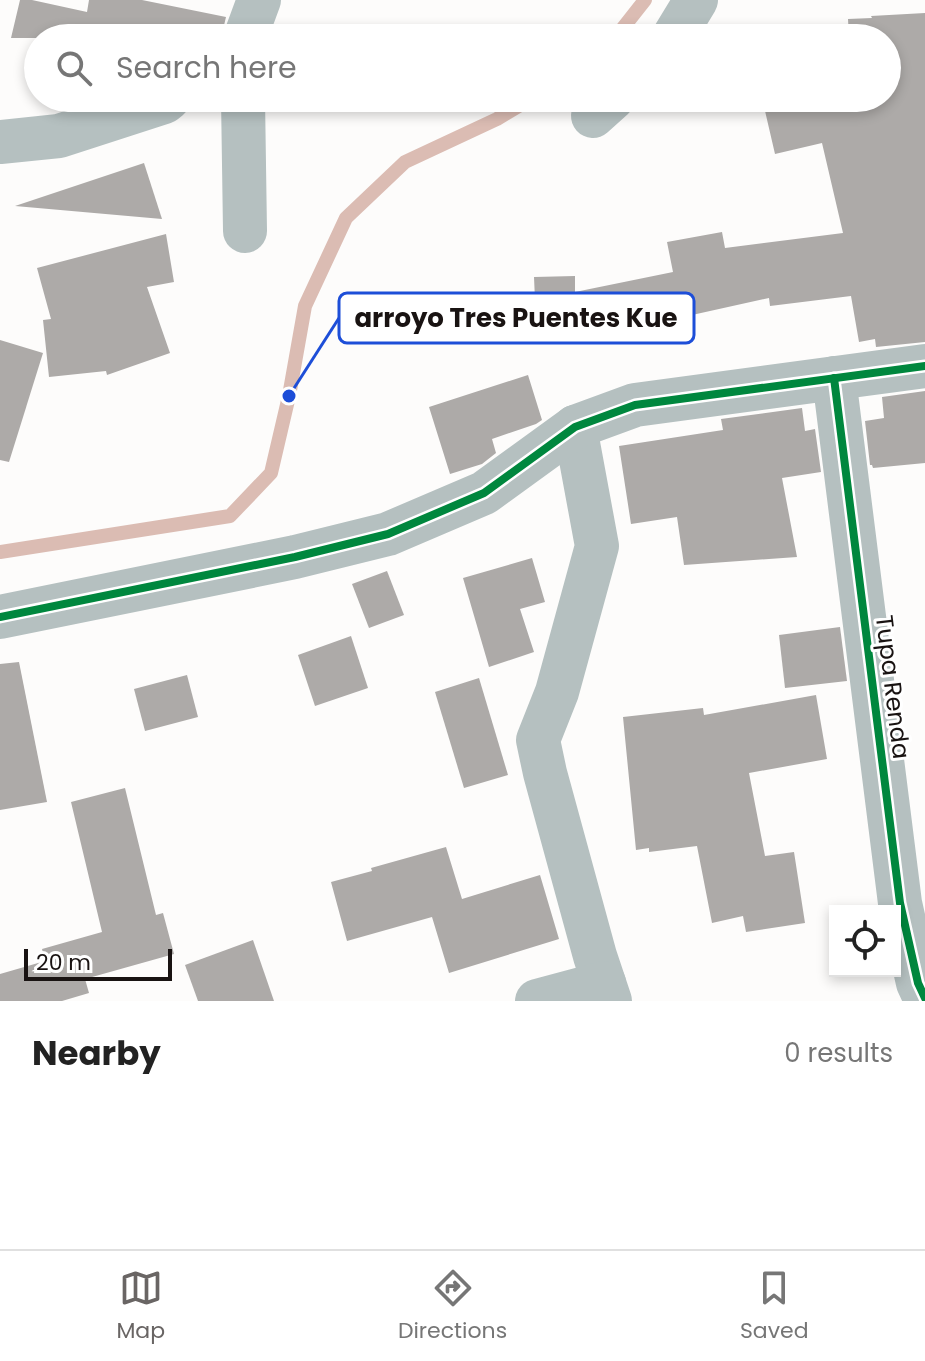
<!DOCTYPE html>
<style>
:root{--surface:#fff;--page:#f2f2f2;--text:#222;--muted:#767676;--line:#e0e0e0;--accent:#696564}
body{margin:0;font-family:Poppins,sans-serif;background:var(--page);color:var(--text)}
.controls{position:absolute;right:24px;bottom:24px;display:grid;overflow:hidden;border-radius:0px;box-shadow:0 4px 12px #0003}
.controls button{width:72px;height:72px;display:grid;place-items:center;padding:0;border:0;border-bottom:2px solid var(--line);background:var(--surface);color:var(--text);font:40px sans-serif}
.scale{position:absolute;left:24px;bottom:20px;width:148px;box-sizing:border-box;padding-left:8px;border:4px solid #191312;border-top:0;font-size:22px;line-height:28px;white-space:nowrap;color:#191312;-webkit-text-stroke:6px #fff;paint-order:stroke}
.list{margin:0;padding:0;list-style:none}
h2{display:flex;justify-content:space-between;align-items:center;height:104px;margin:0;padding:0 32px;font-size:34px}
h2 small{font-size:26px;font-weight:400;color:var(--muted)}
.icon{flex:none;width:44px;height:44px;fill:none;stroke:currentColor;stroke-width:2;stroke-linecap:round;stroke-linejoin:round}
.map{position:relative;flex:none;width:925px;height:1001px;overflow:hidden}
.search{position:absolute;background:var(--surface);box-shadow:0 4px 12px #0003;left:24px;right:24px;top:24px;height:88px;display:flex;align-items:center;gap:20px;box-sizing:border-box;padding:0 28px;border-radius:44px;color:var(--muted);font-size:30px}
.sheet{height:248px;background:var(--surface)}
nav{display:flex;justify-content:space-around;align-items:center;box-sizing:border-box;height:112px;border-top:2px solid var(--line);background:var(--surface);font-size:22px;color:var(--muted)}
nav a{display:grid;justify-items:center;gap:4px}
nav .on{color:var(--accent)}
.map>svg:first-child{display:block}
.lines{fill:none;stroke-linecap:round;stroke-linejoin:round}
.stream{stroke:#dbbcb3;stroke-width:14}
.building{fill:#adaaa8}
.minor{stroke:#b5c0c0;stroke-width:44}
.cycleway-casing{stroke:#fff;stroke-width:13}
.cycleway{stroke:#00873e;stroke-width:8}
.labels{text-anchor:middle;dominant-baseline:central;stroke-width:6;stroke-linejoin:round;paint-order:stroke}
.street-label{font-size:24px;fill:#191312;stroke:#fff}
.leader{fill:none;stroke:#1d4ed8;stroke-width:3}
.callout-dot{fill:#1d4ed8;stroke:#fff;stroke-width:3}
.callout{fill:#fff;stroke:#1d4ed8;stroke-width:3}
.callout-label{font-size:26px;text-anchor:middle;font-weight:bold;fill:#191312}
</style>
<div class="map">
<svg width="925" height="1001" viewBox="0 0 925 1001">
<rect width="100%" height="100%" fill="#fdfcfb"/>
<g class="lines">
<g class="stream">
<path d="M615 38 645 0"/>
<path d="M0 552 230 516 271 473 289 396 305 306 346 218 405 162 497 119 532 98"/>
</g>
</g>
<g class="building">
<path d="M20 0H32L87 12 89 0H142L226 17 221 38H11Z"/>
<path d="M925 13V342L876 347 875 339 859 342 851 296 770 306 769 298 674 319 676 328 479 332 476 311 535 300 534 277 575 276V292L673 272 667 242 722 232 725 248 843 233 822 143 775 154 762 98H887V38H849L848 19 872 18 871 16Z"/>
<path d="M144 163 162 219 15 206Z"/>
<path d="M166 234 174 282 147 287 170 353 107 375 106 371 49 377 43 320 51 319 37 268Z"/>
<path d="M0 340 43 353 9 462 0 460Z"/>
<path d="M528 375 542 420 536 424 492 439 496 453 482 464 450 474 429 407Z"/>
<path d="M925 391V463L873 468 872 465H870L865 421 884 418 882 397Z"/>
<path d="M802 408 805 431 815 429 821 472 782 478 797 557 684 565 677 517 631 524 619 446 723 430 721 419Z"/>
<path d="M532 558 545 602 520 609 534 652 489 667 463 578Z"/>
<path d="M387 571 404 615 369 628 352 584Z"/>
<path d="M840 627 847 681 785 688 779 635Z"/>
<path d="M351 636 368 688 315 706 298 655Z"/>
<path d="M19 662 47 802 0 810V664Z"/>
<path d="M187 675 198 717 145 731 134 689Z"/>
<path d="M479 678 508 775 464 788 435 692Z"/>
<path d="M816 695 827 759 749 773 765 856 794 852 805 923 746 932 743 916 712 923 697 846 649 852V848L636 850 623 717 703 708 704 715Z"/>
<path d="M125 788 156 915 163 913 174 954 85 979 89 993 62 1001H0V974L45 961 42 949 102 932 71 802Z"/>
<path d="M446 847 462 899 540 875 559 939 449 973 432 917 347 941 331 882 372 871 371 868Z"/>
<path d="M253 940 274 1001H198L185 965Z"/>
</g>
<g class="lines">
<g class="minor">
<path d="M245 38 259 0"/>
<path d="M673 38 696 0"/>
<path d="M243 98 245 231"/>
<path d="M593 116 613 98"/>
<path d="M0 142 59 136 164 102 169 98"/>
<path d="M834 378 900 903 918 983 925 998"/>
<path d="M575 427 597 546 557 692 538 740 545 773 595 956 610 1001"/>
<path d="M0 617 295 557 388 534 484 493 575 427 635 405 925 366"/>
<path d="M537 1001 604 983"/>
</g>
<g class="cycleway-casing">
<g id="cycleway">
<path d="M834 378 900 903 918 983 925 998"/>
<path d="M0 617 295 557 388 534 484 493 575 427 635 405 925 366"/>
</g>
</g>
<use href="#cycleway" class="cycleway"/>
</g>
<g class="labels">
<g class="street-label">
<text transform="translate(893 687) rotate(83)">Tupa Renda</text>
</g>
</g>
<path class="leader" d="M289 396L339 318"/>
<circle class="callout-dot" cx="289" cy="396" r="8"/>
<rect class="callout" x="339" y="293" width="355" height="50" rx="8"/>
<g class="callout-label">
<text x="516" y="327">arroyo Tres Puentes Kue</text>
</g>
</svg>
<div class="controls">
<button><svg class="icon" aria-label="locate" viewBox="0 0 24 24"><circle cx="12" cy="12" r="6"/><path d="M12 2v4M12 18v4M2 12h4M18 12h4"/></svg></button>
</div>
<div class="scale">20 m</div>
<div class="search"><svg class="icon" aria-label="search" viewBox="0 0 24 24"><circle cx="10" cy="10" r="6"/><path d="M15 15l6 6"/></svg>Search here</div>
</div>
<section class="sheet">
<h2>Nearby<small>0 results</small></h2>
<ul class="list">
</ul>
</section>
<nav>
<a class="on"><svg class="icon" aria-label="map" viewBox="0 0 24 24"><path d="M3 6l6-2 6 2 6-2v14l-6 2-6-2-6 2zM9 4v14M15 6v14"/></svg>Map</a>
<a><svg class="icon" aria-label="directions" viewBox="0 0 24 24"><path d="M12 3l9 9-9 9-9-9zM9 14v-3h6M13 9l2 2-2 2"/></svg>Directions</a>
<a><svg class="icon" aria-label="saved" viewBox="0 0 24 24"><path d="M7 4h10v16l-5-4-5 4z"/></svg>Saved</a>
</nav>
